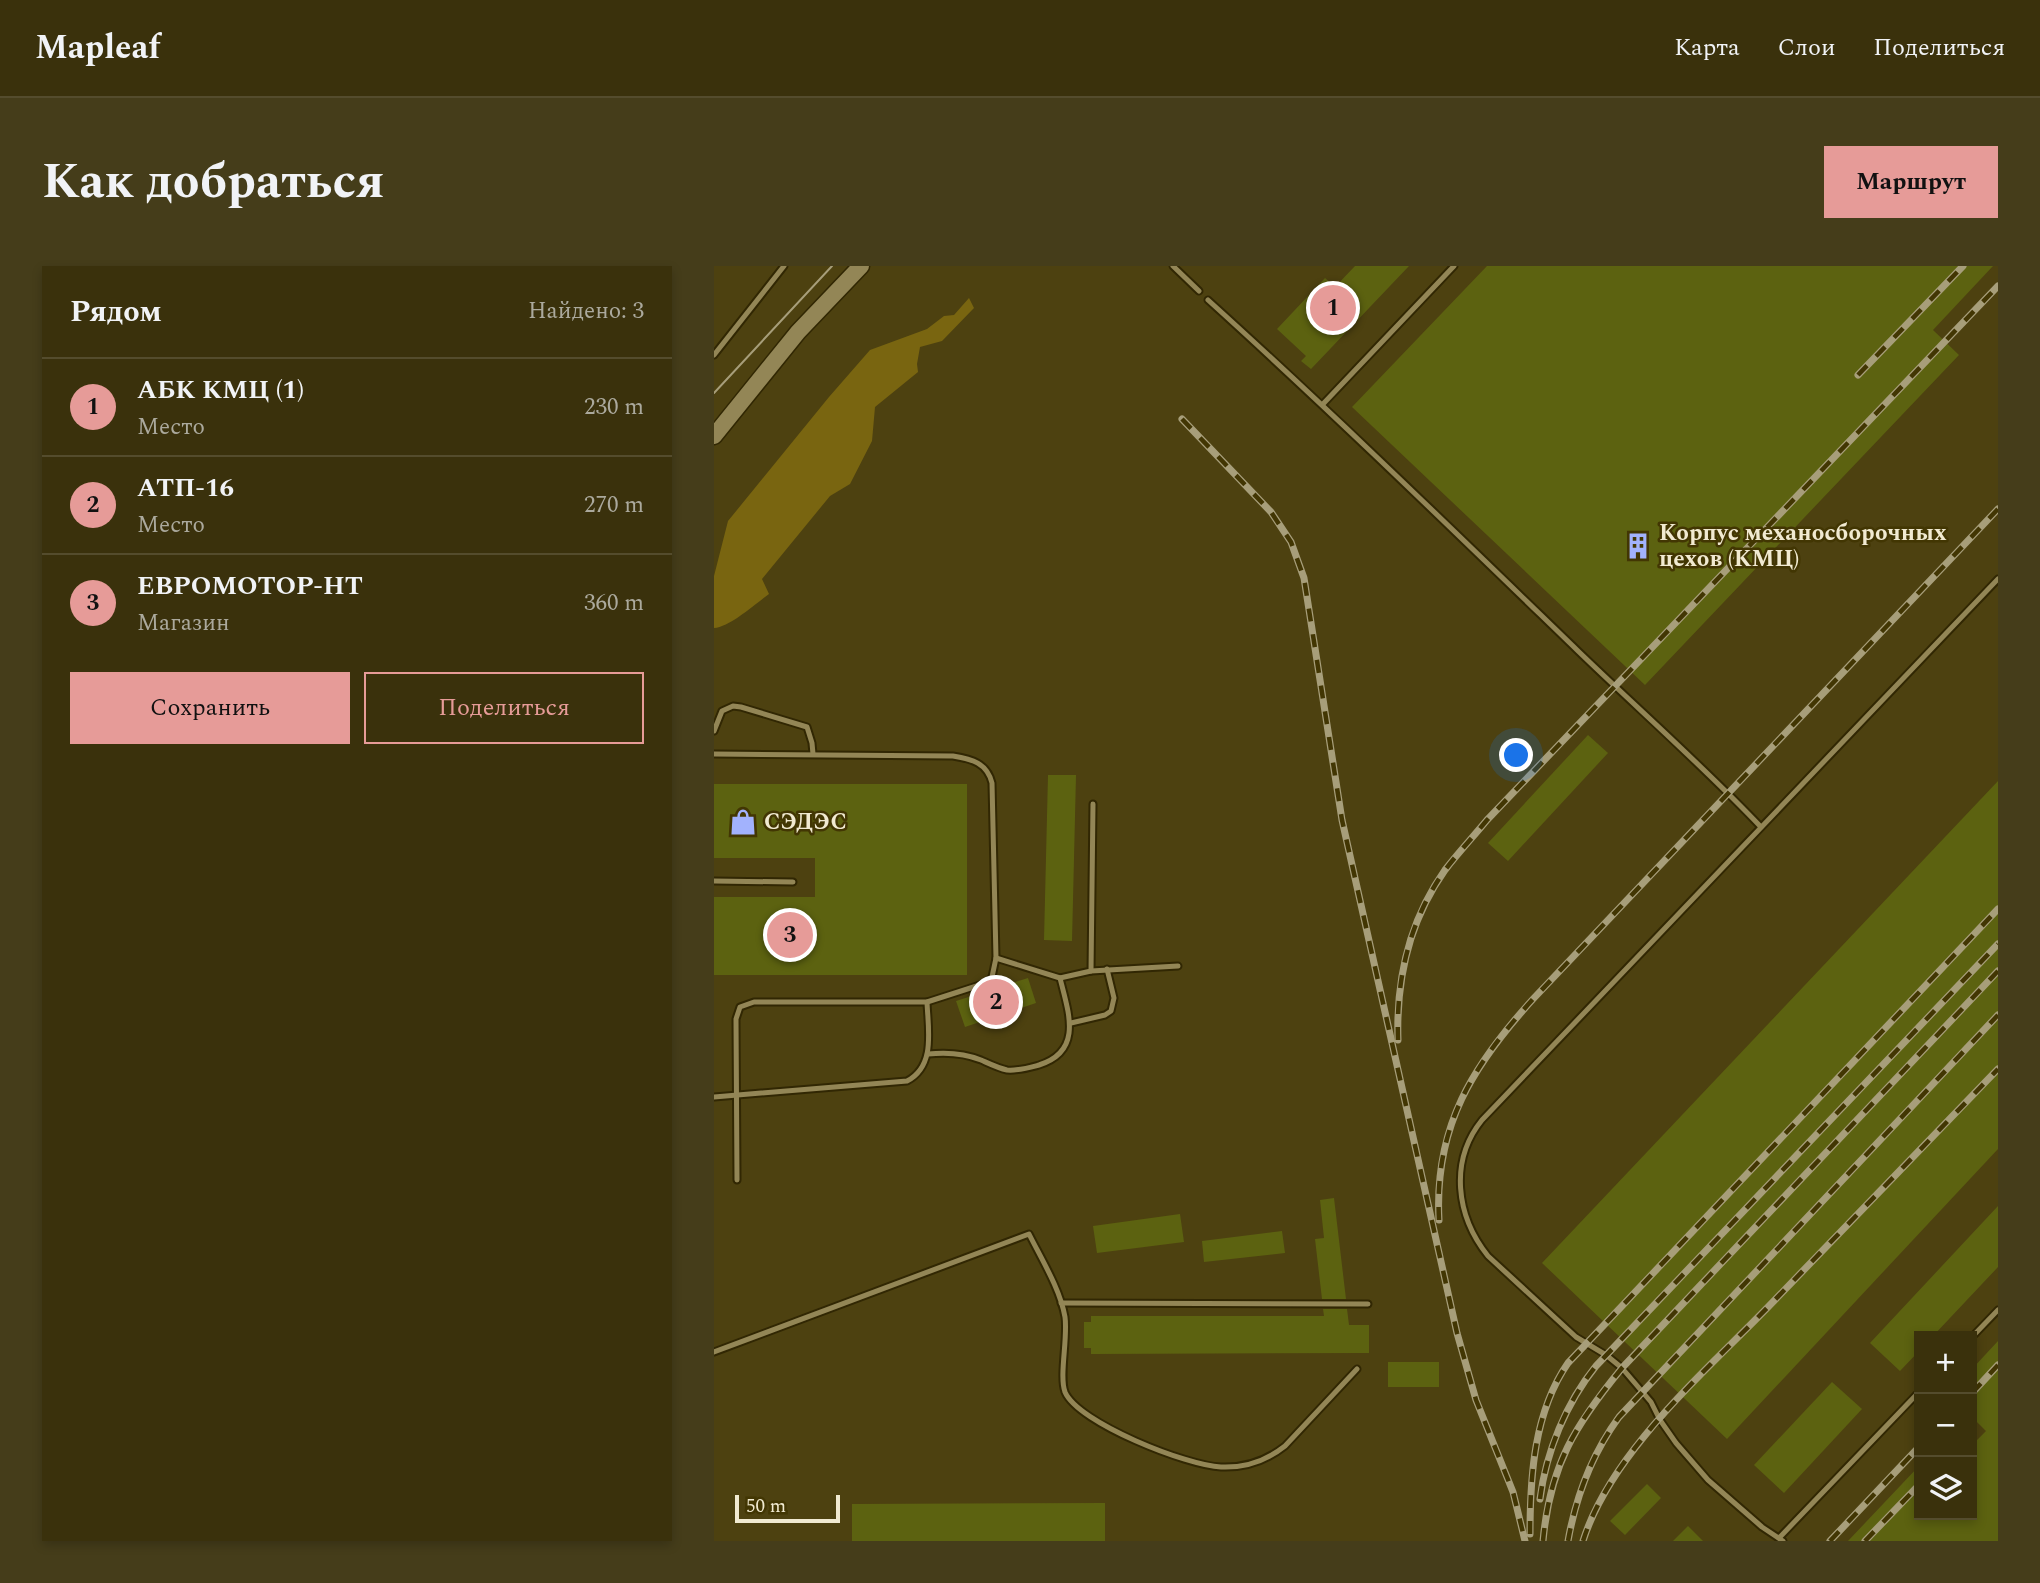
<!DOCTYPE html>
<html lang="ru">
<meta charset="utf-8">
<style>
:root{--surface:#3a310c;--page:#453d1a;--text:#f1f3f6;--muted:#aba99d;--line:#544c2d;--accent:#e69b98}
body{margin:0;font-family:Spectral,serif;background:var(--page);color:var(--text)}
.controls{position:absolute;right:21px;bottom:21px;display:grid;overflow:hidden;border-radius:0px;box-shadow:0 4px 10px #0003}
.controls button{width:63px;height:63px;display:grid;place-items:center;padding:0;border:0;border-bottom:2px solid var(--line);background:var(--surface);color:var(--text);font:35px sans-serif}
.scale{position:absolute;left:21px;bottom:18px;width:105px;box-sizing:border-box;padding-left:7px;border:4px solid #f1ead1;border-top:0;font-size:19px;line-height:24px;white-space:nowrap;color:#f1ead1;-webkit-text-stroke:5px #423603;paint-order:stroke}
.you{position:absolute;left:803px;top:490px;width:24px;height:24px;margin:-18px;border:5px solid #fff;border-radius:50%;background:#1a73e8;box-shadow:0 0 0 10px #1a73e833}
.badge{display:grid;place-items:center;width:46px;height:46px;border-radius:50%;background:var(--accent);color:#111;font-size:23px;font-weight:700}
.pin{position:absolute;translate:-50% -50%;border:4px solid #fff;box-shadow:0 2px 7px #0006}
.list{margin:0;padding:0;list-style:none}
h2{display:flex;justify-content:space-between;align-items:center;height:91px;margin:0;padding:0 28px;font-size:30px}
h2 small{font-size:23px;font-weight:400;color:var(--muted)}
.list li{display:grid;grid-template-columns:46px 1fr auto;gap:21px;align-items:center;box-sizing:border-box;height:98px;padding:0 28px;border-top:2px solid var(--line)}
.list b{display:block;font-size:26px;white-space:nowrap}
.list p{margin:0;font-size:23px;white-space:nowrap;color:var(--muted)}
.list em{font-size:23px;font-style:normal;color:var(--muted)}
.actions{display:flex;gap:14px;padding:21px 28px}
.actions a{flex:1;padding:16px 0;border:2px solid var(--accent);border-radius:0px;text-align:center;font-size:24px;color:var(--accent)}
.actions .main{background:var(--accent);color:#111}
.icon{flex:none;width:38px;height:38px;fill:none;stroke:currentColor;stroke-width:2;stroke-linecap:round;stroke-linejoin:round}
.map{position:relative;flex:none;width:1284px;height:1275px;overflow:hidden;border-radius:0px}
header{display:flex;align-items:center;gap:42px;box-sizing:border-box;height:98px;padding:0 35px;background:var(--surface);border-bottom:2px solid var(--line)}
header strong{font-size:33px}
nav{display:flex;gap:38px;margin-inline-start:auto;font-size:24px}
.intro{display:flex;align-items:center;justify-content:space-between;box-sizing:border-box;height:168px;padding:0 42px}
h1{margin:0;font-size:49px}
.button{padding:18px 32px;border-radius:0px;background:var(--accent);color:#111;font-size:24px;font-weight:700}
main{display:flex;gap:42px;padding:0 42px}
aside{flex:1;background:var(--surface);border-radius:0px;box-shadow:0 4px 10px #0003}
.map>svg:first-child{display:block}
.green{fill:#796510}
.building{fill:#5c6210}
.lines{fill:none;stroke-linecap:round;stroke-linejoin:round}
.service-casing{stroke:#312703;stroke-width:9}
.secondary-casing{stroke:#312703;stroke-width:19}
.service{stroke:#938656;stroke-width:5}
.secondary{stroke:#938656;stroke-width:16}
.tram{stroke:#a79e7a;stroke-width:2}
.rail-casing{stroke:#a79e7a;stroke-width:7}
.rail{stroke:#423603;stroke-width:4.5;stroke-dasharray:13;stroke-linecap:butt}
.labels{text-anchor:middle;dominant-baseline:central;stroke-width:5;stroke-linejoin:round;paint-order:stroke}
.poi-label{font-size:23px;font-weight:bold;fill:#f1ead1;stroke:#423603;text-anchor:start}
</style>
<header>
<strong>Mapleaf</strong>
<nav><a>Карта</a><a>Слои</a><a>Поделиться</a></nav>
</header>
<div class="intro"><h1>Как добраться</h1><a class="button">Маршрут</a></div>
<main>
<aside>
<h2>Рядом<small>Найдено: 3</small></h2>
<ul class="list">
<li><span class="badge">1</span><div><b>АБК КМЦ (1)</b><p>Место</p></div><em>230 m</em></li>
<li><span class="badge">2</span><div><b>АТП-16</b><p>Место</p></div><em>270 m</em></li>
<li><span class="badge">3</span><div><b>ЕВРОМОТОР-НТ</b><p>Магазин</p></div><em>360 m</em></li>
</ul>
<div class="actions"><a class="main">Сохранить</a><a>Поделиться</a></div>
</aside>
<div class="map">
<svg width="1284" height="1275" viewBox="0 0 1284 1275">
<rect width="100%" height="100%" fill="#4d4110"/>
<path class="green" d="M255 32 260 42 228 75 206 81 203 98 204 106 161 141 158 175 136 218 116 230 48 313 55 328C41 338 16 361 0 362V310L14 255 115 131 156 84 213 63 230 50 240 49Z"/>
<g class="building">
<path d="M641 0H695L597 103 587 95 592 90 563 63 611 12 621 21Z"/>
<path d="M773 0H1279L1219 64 1245 89 931 419 638 141Z"/>
<path d="M874 469 894 487 794 595 774 577Z"/>
<path d="M334 509H362L358 675 330 674Z"/>
<path d="M1284 515V883L1013 1173 828 997Z"/>
<path d="M0 518H253V709H0V631H101V592H0Z"/>
<path d="M314 712 322 737 251 761 242 735Z"/>
<path d="M620 932 632 1033H608L601 973 610 972 606 934Z"/>
<path d="M1284 940V1001L1219 1070H1205V1085L1186 1105 1156 1077Z"/>
<path d="M466 948 470 976 383 987 379 960Z"/>
<path d="M568 965 571 987 490 996 488 975Z"/>
<path d="M609 1043H633L635 1059H655V1087L377 1088V1082H370V1056H377V1050H610Z"/>
<path d="M1284 1075V1275H1134L1205 1200V1249H1258V1179L1272 1165 1258 1151V1103Z"/>
<rect x="674" y="1096" width="51" height="25"/>
<path d="M1118 1116 1148 1143 1070 1227 1040 1199Z"/>
<path d="M933 1218 947 1232 911 1269 896 1255Z"/>
<path d="M391 1237V1275H138V1238Z"/>
<path d="M974 1260 989 1275H959Z"/>
</g>
<g class="lines">
<g class="service-casing">
<g id="service">
<path d="M459 0 485 25"/>
<path d="M494 34C620 148 741 266 863 384 924 443 988 499 1046 560"/>
<path d="M0 89 70 0"/>
<path d="M609 138 740 0"/>
<path d="M0 465 8 445 19 440 27 441 93 461 98 477 99 488"/>
<path d="M0 488 239 490C258 493 273 497 278 517L282 692 278 711 272 717 213 736H40L26 741 22 753 23 914"/>
<path d="M0 615 79 616"/>
<path d="M282 692 346 712 377 705 379 538"/>
<path d="M377 705 464 700"/>
<path d="M357 757 391 749 397 745 400 732 393 703"/>
<path d="M214 788C233 786 250 787 267 794 276 798 284 802 293 804 304 805 314 802 325 799 370 785 354 745 346 712"/>
<path d="M0 831 193 815C222 800 214 763 213 736"/>
<path d="M347 1037 654 1038"/>
<path d="M1258 1071 1284 1044"/>
<path d="M0 1086 315 968C328 994 346 1023 351 1051 354 1072 345 1110 351 1126 364 1157 474 1200 507 1201 531 1202 552 1195 571 1180L643 1103"/>
<path d="M1065 1272 1205 1126"/>
<path d="M1069 1275 1048 1261 994 1214 962 1177 946 1154 937 1136 908 1102 892 1089 862 1071 774 990C742 950 735 895 768 854L1284 313"/>
</g>
</g>
<g class="secondary-casing">
<path id="secondary" d="M0 170 84 66 147 0"/>
</g>
<use href="#service" class="service"/>
<use href="#secondary" class="secondary"/>
<path class="tram" d="M0 127 118 0"/>
<g class="rail-casing">
<g id="rail">
<path d="M1144 109 1249 0"/>
<path d="M468 153 557 246 577 276 590 312 628 554 743 1067 762 1134 799 1226 811 1275"/>
<path d="M684 774C682 713 695 655 731 604 744 587 759 571 773 554L1284 20"/>
<path d="M725 954C720 860 759 799 820 732L1284 243"/>
<path d="M1258 1127 1284 1099"/>
<path d="M826 1233C832 1186 852 1137 882 1100L1284 678"/>
<path d="M816 1268C816 1210 820 1146 854 1097L1284 643"/>
<path d="M829 1275C836 1199 861 1159 908 1102L1284 705"/>
<path d="M854 1275C862 1230 878 1188 905 1151L1284 749"/>
<path d="M869 1275C897 1186 991 1106 1055 1040 1131 961 1208 882 1284 803"/>
<path d="M1116 1275 1205 1181"/>
<path d="M1151 1275 1205 1219"/>
</g>
</g>
<use href="#rail" class="rail"/>
</g>
<defs>
<g id="building-bare" transform="scale(2.1)"><path d="M-4-6H4V6H1V3H-1V6H-4ZM-2.5-4.3h1.7v1.8h-1.7ZM.8-4.3h1.7v1.8H.8ZM-2.5-1h1.7V.8h-1.7ZM.8-1h1.7V.8H.8Z" fill="#a2b2fd" stroke="#423603" stroke-width="2.5" paint-order="stroke"/></g>
<g id="shop-bare" transform="scale(2.1)"><path d="M-5-2.5h2.3a2.7 3.5 0 0 1 5.4 0H5L5.5 6h-11ZM-1.5-2.5h3a1.5 2.3 0 0 0-3 0Z" fill="#a2b2fd" stroke="#423603" stroke-width="2.5" paint-order="stroke"/></g>
</defs>
<g fill-rule="evenodd">
<use href="#building-bare" x="924" y="280"/>
<use href="#shop-bare" x="29" y="556"/>
</g>
<g class="labels">
<g class="poi-label">
<text x="945" y="267">Корпус механосборочных<tspan x="945" dy="26">цехов (КМЦ)</tspan></text>
<text x="50" y="556">СЭДЭС</text>
</g>
</g>
</svg>
<div class="controls">
<button>+</button>
<button>−</button>
<button><svg class="icon" aria-label="layers" viewBox="0 0 24 24"><path d="M12 4l9 5-9 5-9-5zM3 14l9 5 9-5"/></svg></button>
</div>
<div class="scale">50 m</div>
<div class="you"></div>
<div class="pin badge" style="left:619px;top:42px">1</div>
<div class="pin badge" style="left:282px;top:736px">2</div>
<div class="pin badge" style="left:76px;top:669px">3</div>
</div>
</main>
